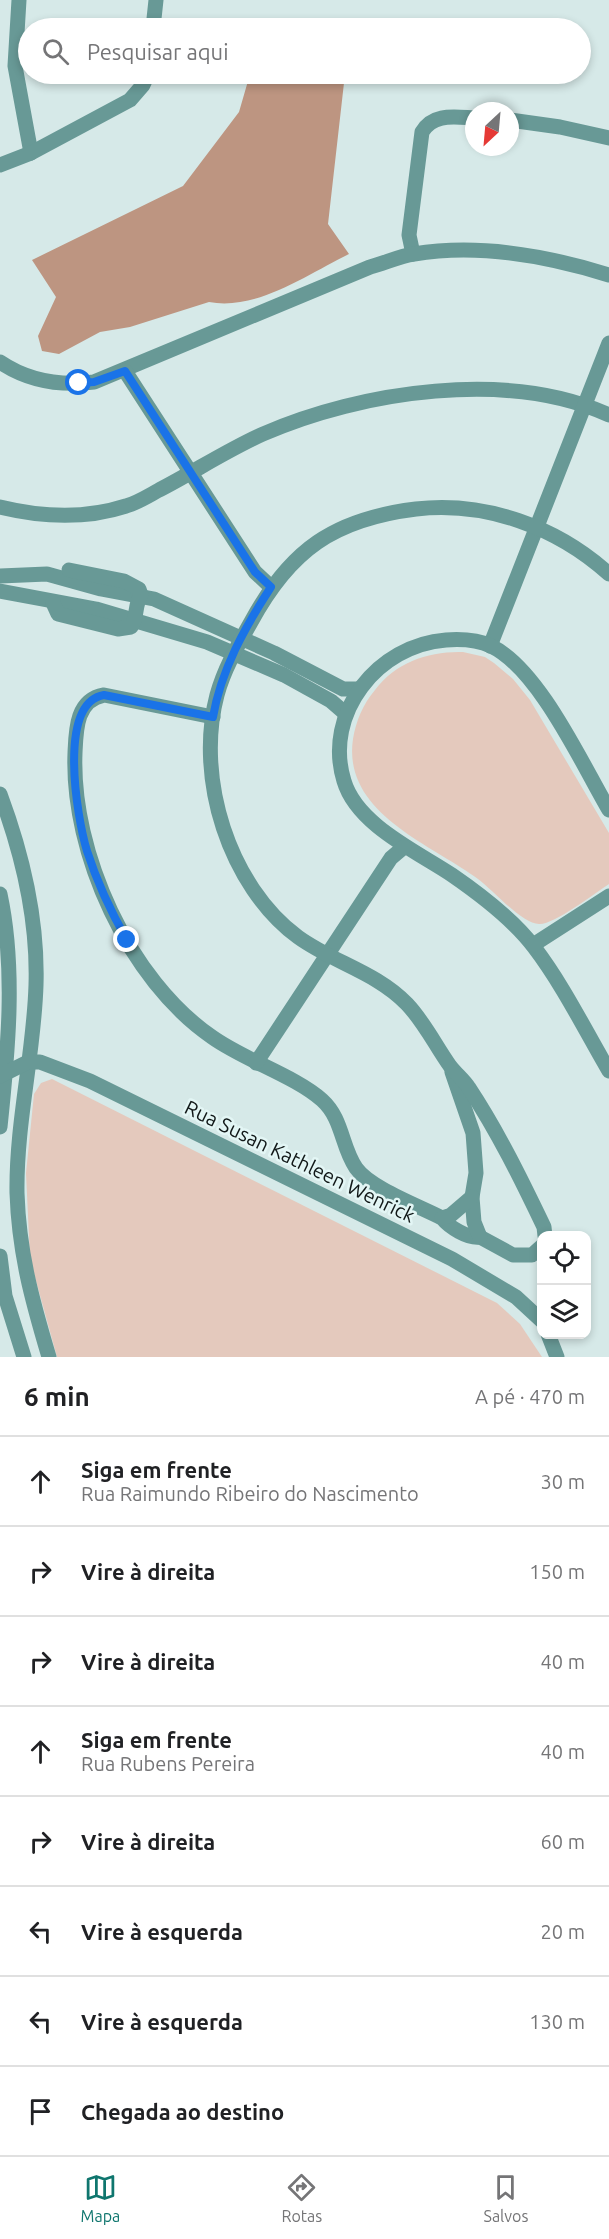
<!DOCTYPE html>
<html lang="pt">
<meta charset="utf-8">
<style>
:root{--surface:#fff;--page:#f2f2f2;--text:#202124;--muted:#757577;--line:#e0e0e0;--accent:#0f766e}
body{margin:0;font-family:Ubuntu,sans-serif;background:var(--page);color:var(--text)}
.controls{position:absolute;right:18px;bottom:18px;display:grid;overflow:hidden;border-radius:12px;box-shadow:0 3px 9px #0003}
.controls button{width:54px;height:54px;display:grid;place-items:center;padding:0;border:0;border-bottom:2px solid var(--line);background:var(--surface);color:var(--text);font:30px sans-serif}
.compass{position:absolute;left:465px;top:102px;width:54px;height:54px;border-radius:50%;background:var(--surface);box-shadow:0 3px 9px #0003;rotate:206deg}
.stop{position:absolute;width:18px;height:18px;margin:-14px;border:4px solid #1a73e8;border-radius:50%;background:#fff}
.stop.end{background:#1a73e8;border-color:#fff;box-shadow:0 2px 6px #0008}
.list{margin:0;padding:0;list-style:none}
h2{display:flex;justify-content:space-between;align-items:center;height:78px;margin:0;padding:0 24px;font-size:26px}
h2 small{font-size:20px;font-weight:400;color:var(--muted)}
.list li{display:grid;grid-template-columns:39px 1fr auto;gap:18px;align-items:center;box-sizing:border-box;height:90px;padding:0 24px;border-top:2px solid var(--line)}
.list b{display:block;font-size:22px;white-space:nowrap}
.list p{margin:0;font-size:20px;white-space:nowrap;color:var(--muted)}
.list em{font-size:20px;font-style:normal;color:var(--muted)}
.icon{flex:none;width:33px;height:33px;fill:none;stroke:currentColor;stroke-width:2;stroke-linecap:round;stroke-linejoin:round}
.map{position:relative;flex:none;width:609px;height:1357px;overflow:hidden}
.search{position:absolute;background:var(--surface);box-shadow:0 3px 9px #0003;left:18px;right:18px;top:18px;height:66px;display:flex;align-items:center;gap:15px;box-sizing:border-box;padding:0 21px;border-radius:33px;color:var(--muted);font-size:22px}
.sheet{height:798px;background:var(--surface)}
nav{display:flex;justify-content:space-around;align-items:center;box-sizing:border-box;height:84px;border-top:2px solid var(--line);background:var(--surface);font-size:16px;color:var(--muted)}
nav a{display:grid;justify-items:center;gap:3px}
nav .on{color:var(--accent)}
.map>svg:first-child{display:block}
.green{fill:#e4c9bd}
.forest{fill:#bd9581}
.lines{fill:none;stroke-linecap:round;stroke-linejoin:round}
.minor{stroke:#689996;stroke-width:15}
.route{stroke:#1a73e8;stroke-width:8}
.labels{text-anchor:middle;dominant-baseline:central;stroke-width:5;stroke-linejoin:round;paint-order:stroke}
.street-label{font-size:20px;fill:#111818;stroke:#e3f6f5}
</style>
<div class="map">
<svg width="609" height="1357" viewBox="0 0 609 1357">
<rect width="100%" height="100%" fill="#d6e9e8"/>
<g class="green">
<path d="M463 652 485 657 494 663 513 679 530 700 609 833V884C595 893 554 925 539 924 522 924 493 890 478 879 431 844 342 813 353 739 356 721 363 704 375 690 396 662 429 651 463 652Z"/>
<path d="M52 1079 497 1303 520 1324 542 1357H57L30 1259 26 1173 34 1094 41 1083Z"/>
</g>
<path class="forest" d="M250 74H345L328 224 349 254C308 274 257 311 209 302L130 327 100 332 59 354 42 351 38 336 56 297 32 260 183 186 239 112Z"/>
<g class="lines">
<g class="minor">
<path d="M19 0 15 66 31 153"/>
<path d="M153 28 156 0"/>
<path d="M510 120 560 127 609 138"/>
<path d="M0 165 31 153 130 100 143 85 148 74"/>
<path d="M413 254 409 235 422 132C433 113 454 117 474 118"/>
<path d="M0 362C28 381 61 386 94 382L370 267C385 263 400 256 414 254 479 243 548 256 609 275"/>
<path d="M125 371 255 572 271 587"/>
<path d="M0 507C41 517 86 519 126 506 137 503 148 496 159 490 194 472 227 450 263 434 361 391 509 369 609 415"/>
<path d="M0 576 47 574 101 589 154 599 274 653 343 689H359"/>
<path d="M0 591 96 609 207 642 284 675 331 701 346 714"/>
<path d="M53 603 58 614 118 629 131 627C138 617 134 606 141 595L139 589 124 581 69 570"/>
<path d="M490 646 609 343"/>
<path d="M213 717 104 695C76 700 76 730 75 753 71 853 129 980 212 1037 244 1060 295 1076 322 1100 343 1119 341 1146 356 1168 370 1188 419 1206 442 1218 449 1227 468 1239 480 1237L513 1255H532L542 1246"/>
<path d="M0 794C22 853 38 921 36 985 34 1054 16 1123 17 1193 19 1253 32 1300 49 1357"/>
<path d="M609 810C582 764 539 669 491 646 478 640 460 639 446 640 378 645 323 713 344 781 357 825 418 852 452 875 481 895 513 919 534 947 563 985 585 1030 609 1071"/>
<path d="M0 894C16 969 8 1051 0 1127"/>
<path d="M533 945 609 896"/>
<path d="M256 1063 391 858 404 847"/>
<path d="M452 1072 473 1133 476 1173 472 1197 474 1222 480 1237"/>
<path d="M0 1076 28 1062H40L90 1081 452 1259 516 1297 542 1321"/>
<path d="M442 1218 451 1215 472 1197"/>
<path d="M545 1236 544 1227C521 1179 498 1132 469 1088 464 1080 456 1074 450 1066 435 1045 425 1023 407 1004 376 972 334 963 298 937 229 886 195 778 217 695 224 669 238 645 251 622 290 550 334 519 416 509 486 501 557 527 609 574"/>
<path d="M0 1256 5 1296 24 1357"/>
<path d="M548 1334 557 1357"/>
</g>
</g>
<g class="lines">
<path class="route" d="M79 383 94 382 125 371 255 572 271 587C245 627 221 670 213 717L104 695C57 703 77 818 87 851 97 882 111 912 127 940"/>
</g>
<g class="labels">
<g class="street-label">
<text transform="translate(300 1161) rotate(26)">Rua Susan Kathleen Wenrick</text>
</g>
</g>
</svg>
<div class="controls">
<button><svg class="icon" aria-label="locate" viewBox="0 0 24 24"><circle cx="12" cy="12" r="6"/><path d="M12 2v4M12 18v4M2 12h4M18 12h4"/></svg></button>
<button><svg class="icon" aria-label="layers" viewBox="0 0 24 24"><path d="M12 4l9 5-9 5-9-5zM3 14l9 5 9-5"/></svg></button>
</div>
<svg class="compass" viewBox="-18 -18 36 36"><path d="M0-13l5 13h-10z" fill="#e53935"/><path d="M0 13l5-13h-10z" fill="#757577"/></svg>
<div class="stop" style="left:79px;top:383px"></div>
<div class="stop end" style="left:127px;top:940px"></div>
<div class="search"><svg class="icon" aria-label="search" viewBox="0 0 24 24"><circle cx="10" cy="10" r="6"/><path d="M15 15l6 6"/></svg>Pesquisar aqui</div>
</div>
<section class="sheet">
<h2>6 min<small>A pé · 470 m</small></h2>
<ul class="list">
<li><svg class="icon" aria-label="ahead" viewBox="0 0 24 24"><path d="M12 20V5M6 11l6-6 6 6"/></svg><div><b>Siga em frente</b><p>Rua Raimundo Ribeiro do Nascimento</p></div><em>30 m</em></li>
<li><svg class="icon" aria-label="right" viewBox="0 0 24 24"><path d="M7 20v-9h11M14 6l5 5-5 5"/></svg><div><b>Vire à direita</b></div><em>150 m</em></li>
<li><svg class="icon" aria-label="right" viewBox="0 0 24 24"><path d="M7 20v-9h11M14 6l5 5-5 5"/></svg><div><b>Vire à direita</b></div><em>40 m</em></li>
<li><svg class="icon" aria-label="ahead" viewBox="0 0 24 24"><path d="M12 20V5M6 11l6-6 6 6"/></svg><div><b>Siga em frente</b><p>Rua Rubens Pereira</p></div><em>40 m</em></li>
<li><svg class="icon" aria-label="right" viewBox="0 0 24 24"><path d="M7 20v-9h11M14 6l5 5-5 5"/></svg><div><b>Vire à direita</b></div><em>60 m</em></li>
<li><svg class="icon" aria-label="left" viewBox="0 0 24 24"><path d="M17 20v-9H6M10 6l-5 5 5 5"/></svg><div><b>Vire à esquerda</b></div><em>20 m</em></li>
<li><svg class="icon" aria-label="left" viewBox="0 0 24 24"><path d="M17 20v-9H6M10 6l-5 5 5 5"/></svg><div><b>Vire à esquerda</b></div><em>130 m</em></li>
<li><svg class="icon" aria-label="arrive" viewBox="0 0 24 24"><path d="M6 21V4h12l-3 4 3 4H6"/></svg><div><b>Chegada ao destino</b></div></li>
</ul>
</section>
<nav>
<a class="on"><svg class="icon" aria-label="map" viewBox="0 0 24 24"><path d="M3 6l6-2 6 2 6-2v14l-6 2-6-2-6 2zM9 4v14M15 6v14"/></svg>Mapa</a>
<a><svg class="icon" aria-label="directions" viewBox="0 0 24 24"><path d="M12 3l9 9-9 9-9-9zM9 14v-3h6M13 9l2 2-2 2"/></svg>Rotas</a>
<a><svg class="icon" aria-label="saved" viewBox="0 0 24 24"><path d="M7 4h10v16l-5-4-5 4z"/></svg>Salvos</a>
</nav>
